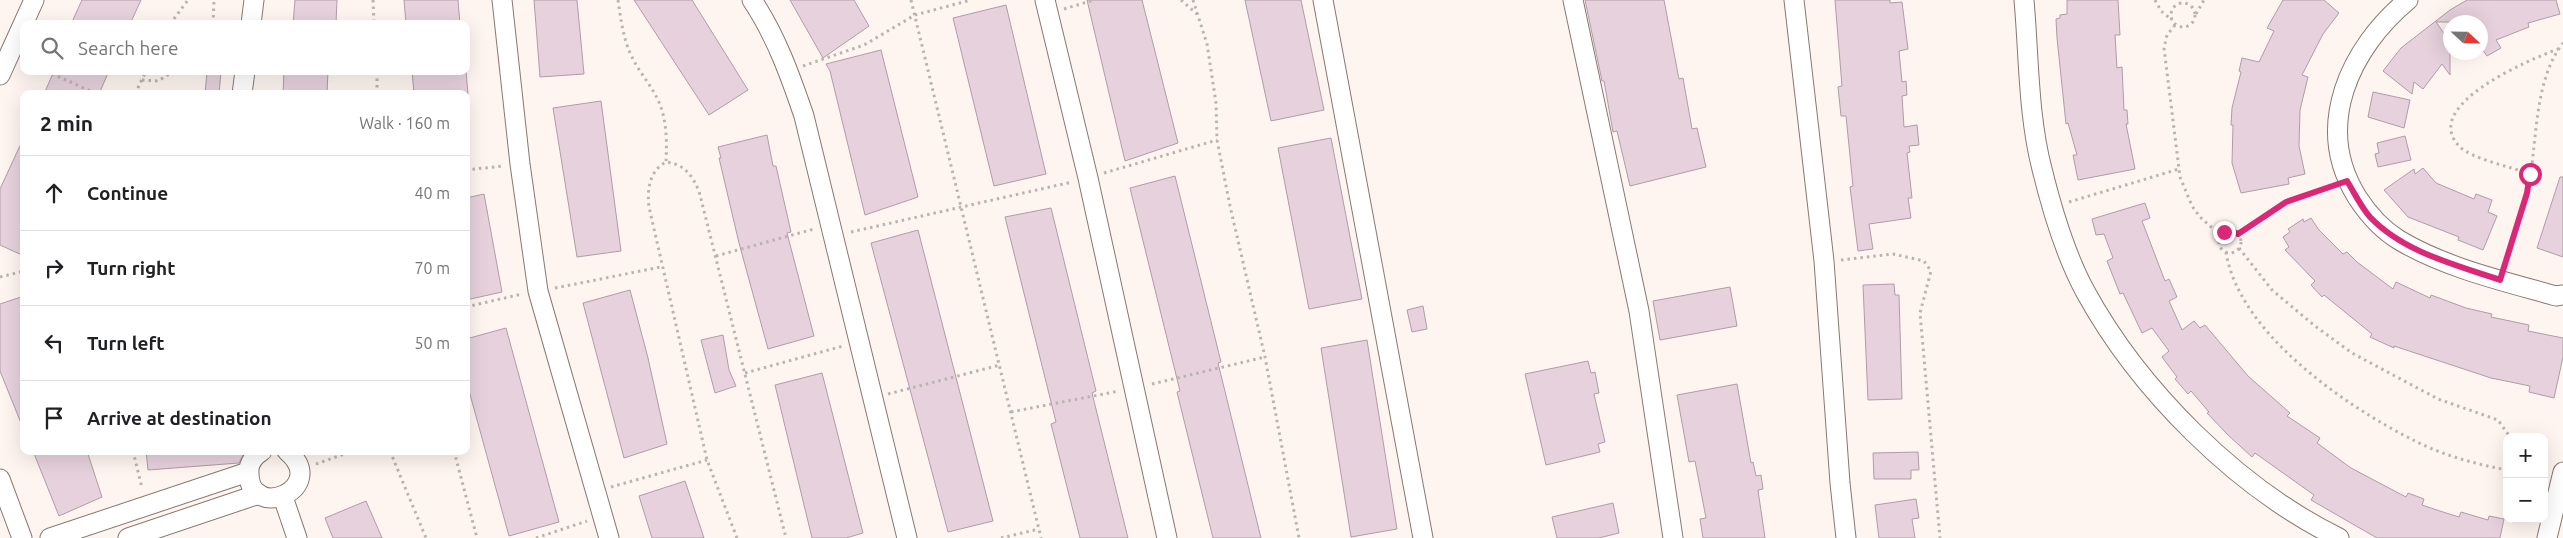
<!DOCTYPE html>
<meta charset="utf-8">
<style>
:root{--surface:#fff;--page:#f2f2f2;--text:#202124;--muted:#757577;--line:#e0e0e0}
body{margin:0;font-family:Ubuntu,sans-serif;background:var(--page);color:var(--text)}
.controls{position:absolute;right:15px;bottom:15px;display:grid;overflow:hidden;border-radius:10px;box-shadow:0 5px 20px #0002}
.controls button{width:45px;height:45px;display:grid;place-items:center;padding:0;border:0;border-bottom:1px solid var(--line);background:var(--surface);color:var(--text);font:25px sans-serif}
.compass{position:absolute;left:2443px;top:15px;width:45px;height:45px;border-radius:50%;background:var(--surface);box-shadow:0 5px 20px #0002;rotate:112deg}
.stop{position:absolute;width:15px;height:15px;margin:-11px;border:4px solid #db2777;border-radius:50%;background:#fff}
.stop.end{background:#db2777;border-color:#fff;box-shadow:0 1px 5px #0008}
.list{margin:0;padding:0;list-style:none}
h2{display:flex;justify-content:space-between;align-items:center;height:65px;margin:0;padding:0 20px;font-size:21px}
h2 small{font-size:16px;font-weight:400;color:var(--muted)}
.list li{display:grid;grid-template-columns:32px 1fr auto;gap:15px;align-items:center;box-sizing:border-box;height:75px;padding:0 20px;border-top:1px solid var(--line)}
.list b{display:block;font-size:19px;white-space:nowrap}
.list em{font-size:16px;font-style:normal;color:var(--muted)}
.icon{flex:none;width:28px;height:28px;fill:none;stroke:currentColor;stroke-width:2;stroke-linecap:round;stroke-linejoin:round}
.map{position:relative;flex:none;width:2563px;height:538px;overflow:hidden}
.search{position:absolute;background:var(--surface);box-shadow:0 5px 20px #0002;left:20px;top:20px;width:450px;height:55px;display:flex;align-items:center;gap:12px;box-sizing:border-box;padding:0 18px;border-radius:10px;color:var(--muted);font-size:19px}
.panel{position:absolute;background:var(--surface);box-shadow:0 5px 20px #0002;left:20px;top:90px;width:450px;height:365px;border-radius:10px}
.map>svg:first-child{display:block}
.building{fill:#e6d1dc;stroke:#b09ca7}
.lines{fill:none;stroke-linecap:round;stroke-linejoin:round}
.minor-casing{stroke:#8a776f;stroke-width:21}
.path{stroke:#bbb3af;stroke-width:3;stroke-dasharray:2.5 4;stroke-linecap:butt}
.minor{stroke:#fff;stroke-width:19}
.route{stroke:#db2777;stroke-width:6}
</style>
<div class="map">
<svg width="2563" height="538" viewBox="0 0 2563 538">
<rect width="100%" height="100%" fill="#fef5f1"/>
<g class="building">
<path d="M82 0H141L130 24H71Z"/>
<path d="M295 0H337L336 24H293Z"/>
<path d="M404 0H458L460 24H406Z"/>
<path d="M534 0H577L584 74 540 77Z"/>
<path d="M634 0H692L748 90 709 115Z"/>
<path d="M790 0H854L869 26 823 58Z"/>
<path d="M1087 0H1142L1178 143 1125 161Z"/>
<path d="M1245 0H1301L1324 110 1271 121Z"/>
<path d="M1585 0H1664L1679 79 1683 78 1692 129 1697 128 1706 167 1630 186 1617 131 1613 132 1604 81H1602Z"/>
<path d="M1835 0H1890V3L1902 2 1908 49 1899 51 1902 82 1906 81 1907 95 1902 96 1904 127 1917 125 1919 145 1909 146 1910 152 1907 153 1912 198H1908L1911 218 1869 224 1873 249 1858 251 1850 187 1853 186 1846 116H1841L1838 87 1842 86Z"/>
<path d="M2067 0H2118L2120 35H2115L2117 68 2122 67 2124 110H2127L2128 124H2126L2135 169 2078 180 2073 155H2077L2068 123 2066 124 2057 38 2056 19 2060 18V15L2067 14Z"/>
<path d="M2283 0H2324L2339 13 2323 34 2302 75 2308 77 2300 110 2299 146 2305 174 2288 178 2289 184 2241 193 2232 163 2233 125H2231L2232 108 2241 72 2239 71 2242 58 2259 62 2274 31 2267 28Z"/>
<path d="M2467 0H2556L2560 14 2528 23 2529 27 2496 40 2501 48 2487 56 2480 46V22H2436L2450 42V75L2442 64 2423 89 2414 82 2412 94 2383 71 2401 48 2450 10Z"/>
<path d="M1006 5 1046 174 994 186 953 18Z"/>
<path d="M881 50 918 197 865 215 830 71 826 64Z"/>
<path d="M54 71H109L99 94H44Z"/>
<path d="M207 71 221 72 219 94H205Z"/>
<path d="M284 71H328L327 94H283Z"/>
<path d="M412 71H466L468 94H414Z"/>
<path d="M2373 92 2410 100 2404 128 2368 117Z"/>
<path d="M601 101 621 251 577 257 553 108Z"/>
<path d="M767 135 773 166H776L791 232 787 233 814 336 768 349 739 243 719 158H721L718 147Z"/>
<path d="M2405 136 2411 160 2378 167 2375 154 2379 153 2377 143Z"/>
<path d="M24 137V256L0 245V189Z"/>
<path d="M1331 138 1362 299 1309 309 1278 148Z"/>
<path d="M2423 168 2436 183 2474 199 2476 194 2492 200 2488 212 2497 216 2483 250 2458 240 2459 237 2408 217 2384 190 2414 169 2415 174Z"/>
<path d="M1175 176 1221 362 1218 363 1261 538H1213L1177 392 1180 391 1130 188Z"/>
<path d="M2560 177H2563V257L2537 248Z"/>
<path d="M484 194 502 292 466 300V198Z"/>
<path d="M2145 203 2150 218 2142 221 2165 281 2169 279 2177 297 2169 301 2182 330 2194 321 2200 328 2205 325 2248 376 2290 413 2287 416 2320 438 2317 443 2351 468 2406 497 2408 493 2424 499 2422 505 2443 512 2459 517 2461 512 2488 520 2489 516 2504 519 2500 538H2377L2311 500 2314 495 2255 453 2252 457 2228 435 2207 413 2209 412 2191 391 2188 394 2175 379 2177 377 2162 357 2169 351 2152 328 2142 333 2123 293 2120 294 2107 261 2113 258 2104 234 2096 235 2092 219Z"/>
<path d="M1051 208 1096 391 1092 393 1128 538H1080L1051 424 1056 422 1005 217Z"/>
<path d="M2311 218 2319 230 2343 254 2347 252 2357 262 2393 289 2396 282 2430 298 2431 295 2466 308 2492 314 2491 317 2529 325 2528 331 2563 338V357L2554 398 2529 392 2530 386 2491 378 2394 346V348L2370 337 2372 334 2324 295 2322 297 2311 285 2315 281 2285 250 2289 247 2283 237 2290 232 2288 229 2303 219 2304 222Z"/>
<path d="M918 230 993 521 948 532 871 243Z"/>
<path d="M1894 284 1895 295H1899L1902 399 1868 400 1863 285Z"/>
<path d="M1730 287 1737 326 1660 340 1653 301Z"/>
<path d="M630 290 648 358 667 444 624 458 583 303Z"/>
<path d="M24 296V428H23L0 371V304Z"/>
<path d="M1423 306 1427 329 1412 332 1407 310Z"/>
<path d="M506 328 559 522 509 536 466 380V339Z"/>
<path d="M723 335 729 370 736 386 715 393 701 340Z"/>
<path d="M1367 340 1397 529 1351 537 1321 348Z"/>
<path d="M1588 361 1591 373 1595 372 1599 393 1594 394 1605 442 1598 444 1600 452 1546 465 1525 374Z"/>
<path d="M822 373 863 533 846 538H812L775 385Z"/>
<path d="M1737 384 1751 463 1753 462 1756 476 1761 475 1763 489 1758 490 1765 538H1703L1700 519 1706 518 1695 461 1689 462 1677 395Z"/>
<path d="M33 451H87L102 497 59 516Z"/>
<path d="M146 451H245L239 463 148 470Z"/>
<path d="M1918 452 1919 470H1911V479H1874L1873 453Z"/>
<path d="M685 481 704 538H652L639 496Z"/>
<path d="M1916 499 1919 518 1912 519 1915 538H1879L1875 505Z"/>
<path d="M366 501 382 538H333L325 518Z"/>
<path d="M1613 503 1619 533 1599 538H1557L1552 517Z"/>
</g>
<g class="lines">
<g class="minor-casing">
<g id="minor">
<path d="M502 0 520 164 538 291 609 538"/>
<path d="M752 0C776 36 790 75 804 116L907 538"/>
<path d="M1045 0 1088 178 1167 538"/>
<path d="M1323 0 1423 538"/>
<path d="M1573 0 1639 311 1673 538"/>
<path d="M1794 0 1824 261 1840 483 1846 538"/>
<path d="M2024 0C2029 56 2028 115 2042 169 2052 210 2065 254 2085 291 2139 390 2237 488 2339 538"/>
<path d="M2408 0C2350 48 2313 126 2357 197 2368 214 2381 229 2399 240 2446 268 2503 281 2556 296L2563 295"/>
<path d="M251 24 254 0"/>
<path d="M0 75 34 0"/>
<path d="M242 94 245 71"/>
<path d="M262 451C254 456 248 464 249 473 249 523 331 488 287 451"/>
<path d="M0 479 22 538"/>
<path d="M283 497 297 538"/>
<path d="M50 538 248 472"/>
<path d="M128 538 259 494"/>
<path d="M2547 538 2563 472"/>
</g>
</g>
<g class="path">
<path d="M373 0 374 24"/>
<path d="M618 0C621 20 623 39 632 57 639 72 651 85 658 100 667 119 667 142 666 162"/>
<path d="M911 0 1041 538"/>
<path d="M1181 0 1197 14"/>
<path d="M1193 0 1207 44 1216 103 1217 140 1230 206 1265 357 1299 538"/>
<path d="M2155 0 2161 11 2172 20"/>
<circle cx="2183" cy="15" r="12"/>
<path d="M1064 9 1094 0"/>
<path d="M2196 14 2204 0"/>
<path d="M170 24 188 0"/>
<path d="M213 24 214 0"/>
<path d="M2175 25 2167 35 2164 48 2180 177 2192 206 2200 217 2220 235"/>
<path d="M803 66 864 45 915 15 971 0"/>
<path d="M46 71 97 94"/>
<path d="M142 80 158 81 174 71"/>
<path d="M135 94 146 71"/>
<path d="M377 94V71"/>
<path d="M466 170 503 166"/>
<path d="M1104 173 1217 140"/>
<path d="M2530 174C2512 167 2471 159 2459 146 2420 105 2531 59 2558 49"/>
<path d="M2069 202 2179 169"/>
<circle cx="2230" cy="242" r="11"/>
<path d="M851 232 1072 182"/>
<path d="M2238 234 2286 202 2332 186"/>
<path d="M2239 248 2272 290 2315 326 2352 353 2438 399 2498 420 2510 437"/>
<path d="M2226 252C2239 333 2344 405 2413 440 2442 455 2475 464 2507 470"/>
<path d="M716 256 814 229"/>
<path d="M1841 260 1893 254 1924 261 1931 271 1920 313 1940 538"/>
<path d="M2505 263C2513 240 2521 217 2527 194 2538 147 2532 83 2563 43"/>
<path d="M0 277 24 271"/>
<path d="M555 288 661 267"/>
<path d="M466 307 522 294"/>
<path d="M745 373 843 346"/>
<path d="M1152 384 1265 357"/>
<path d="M888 394 1000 365"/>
<path d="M1011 412 1119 391"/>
<path d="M133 451 142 488"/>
<path d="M390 451 426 538"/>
<path d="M454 451 477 538"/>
<path d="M316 464 353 451"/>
<path d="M611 487 707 460"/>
<path d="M536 538 587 521"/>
<path d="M737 538 707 460 649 207C647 190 649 171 666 162 684 164 692 175 699 191L786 538"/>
<path d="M1001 538 1039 529"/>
</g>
<use href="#minor" class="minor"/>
</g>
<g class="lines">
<path class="route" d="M2224 232 2229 230 2238 234 2286 202 2347 181C2354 192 2361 207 2370 217 2403 252 2456 265 2500 280L2527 193 2530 174"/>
</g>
</svg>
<div class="controls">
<button>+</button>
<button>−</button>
</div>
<svg class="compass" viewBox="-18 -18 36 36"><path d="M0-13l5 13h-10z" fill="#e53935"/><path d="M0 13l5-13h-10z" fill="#757577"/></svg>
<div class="stop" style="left:2530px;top:174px"></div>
<div class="stop end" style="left:2224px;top:232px"></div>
<div class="search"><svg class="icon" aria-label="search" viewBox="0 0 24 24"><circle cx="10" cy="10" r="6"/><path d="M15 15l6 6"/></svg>Search here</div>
<section class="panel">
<h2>2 min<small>Walk · 160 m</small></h2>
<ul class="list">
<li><svg class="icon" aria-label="ahead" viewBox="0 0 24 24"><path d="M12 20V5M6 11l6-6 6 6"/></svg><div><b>Continue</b></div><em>40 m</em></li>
<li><svg class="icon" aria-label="right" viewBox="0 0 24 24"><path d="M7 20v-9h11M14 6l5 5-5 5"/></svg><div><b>Turn right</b></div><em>70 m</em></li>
<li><svg class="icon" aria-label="left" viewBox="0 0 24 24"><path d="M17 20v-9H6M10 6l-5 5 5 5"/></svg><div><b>Turn left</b></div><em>50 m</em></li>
<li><svg class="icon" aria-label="arrive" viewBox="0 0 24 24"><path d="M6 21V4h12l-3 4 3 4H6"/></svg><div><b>Arrive at destination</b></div></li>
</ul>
</section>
</div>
